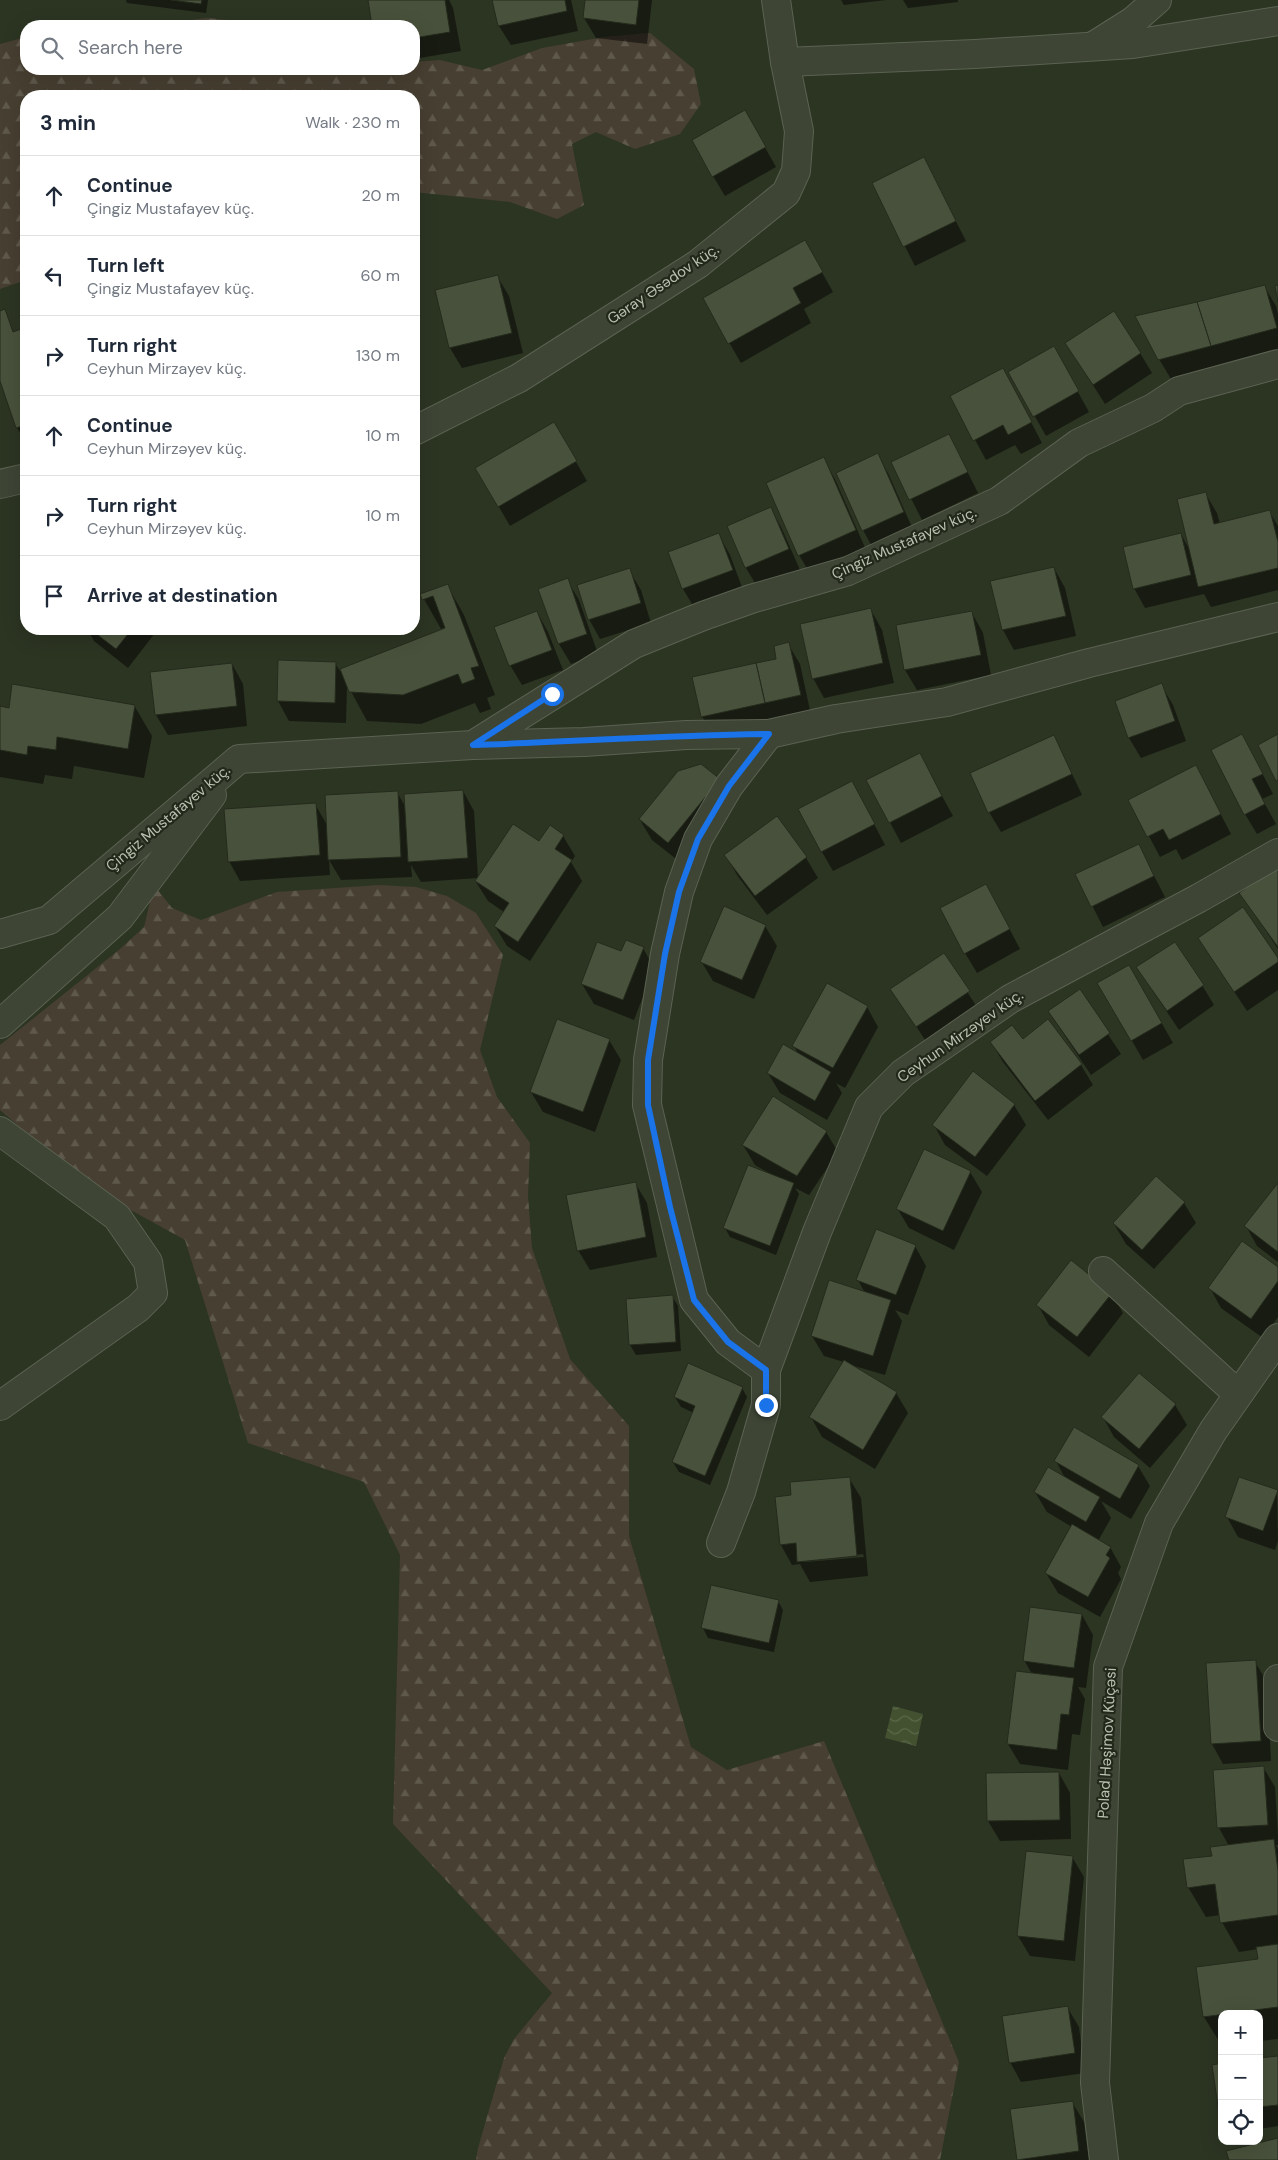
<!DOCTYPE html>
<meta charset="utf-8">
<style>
:root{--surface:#fff;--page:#f6f6f7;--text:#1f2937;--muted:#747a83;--line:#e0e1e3}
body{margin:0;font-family:"DM Sans",sans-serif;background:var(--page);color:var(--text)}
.controls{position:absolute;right:15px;bottom:15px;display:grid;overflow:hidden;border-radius:10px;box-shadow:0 5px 20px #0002}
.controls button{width:45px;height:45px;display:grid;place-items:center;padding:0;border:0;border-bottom:1px solid var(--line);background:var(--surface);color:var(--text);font:25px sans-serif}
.stop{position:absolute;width:15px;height:15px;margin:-11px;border:4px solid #1a73e8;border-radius:50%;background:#fff}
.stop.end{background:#1a73e8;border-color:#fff;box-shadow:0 1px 5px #0008}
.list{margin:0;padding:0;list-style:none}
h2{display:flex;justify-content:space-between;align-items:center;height:65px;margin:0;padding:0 20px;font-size:21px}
h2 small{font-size:16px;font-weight:400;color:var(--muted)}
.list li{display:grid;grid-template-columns:32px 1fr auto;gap:15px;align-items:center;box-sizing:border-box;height:80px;padding:0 20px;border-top:1px solid var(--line)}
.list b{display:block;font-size:19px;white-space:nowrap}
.list p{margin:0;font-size:16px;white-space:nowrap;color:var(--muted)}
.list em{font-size:16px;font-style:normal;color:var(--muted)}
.icon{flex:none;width:28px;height:28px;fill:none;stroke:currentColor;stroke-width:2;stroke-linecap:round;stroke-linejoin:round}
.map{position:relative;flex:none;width:1278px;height:2160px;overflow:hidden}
.search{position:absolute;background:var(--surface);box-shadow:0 5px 20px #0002;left:20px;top:20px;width:400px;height:55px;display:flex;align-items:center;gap:12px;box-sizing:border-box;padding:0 18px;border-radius:20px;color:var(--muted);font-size:19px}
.panel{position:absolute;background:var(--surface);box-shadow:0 5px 20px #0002;left:20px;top:90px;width:400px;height:545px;border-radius:20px}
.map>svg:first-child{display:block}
.forest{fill:url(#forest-firs)}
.water{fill:url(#water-waves)}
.shadow{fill:#0007;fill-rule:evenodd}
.building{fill:#48513b;stroke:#252b1c}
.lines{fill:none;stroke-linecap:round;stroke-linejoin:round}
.minor-casing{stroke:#5c6252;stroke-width:30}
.minor{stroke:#3e4535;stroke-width:28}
.route{stroke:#1a73e8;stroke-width:6}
.labels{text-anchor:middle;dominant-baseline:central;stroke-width:4.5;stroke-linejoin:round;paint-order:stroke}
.street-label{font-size:15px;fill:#b9c1af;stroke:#23291a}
</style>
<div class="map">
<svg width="1278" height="2160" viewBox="0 0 1278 2160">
<defs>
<pattern id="forest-firs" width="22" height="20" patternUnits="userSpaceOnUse" patternTransform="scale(1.25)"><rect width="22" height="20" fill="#473f31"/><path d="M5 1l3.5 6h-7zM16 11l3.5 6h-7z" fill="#5f594c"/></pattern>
<pattern id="water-waves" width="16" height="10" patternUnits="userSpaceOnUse" patternTransform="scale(1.25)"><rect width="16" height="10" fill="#435130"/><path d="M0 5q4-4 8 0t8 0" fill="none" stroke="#5c684b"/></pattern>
</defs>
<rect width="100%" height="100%" fill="#2c3422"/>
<g class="forest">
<path d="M206 18 261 23 270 26H147Z"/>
<path d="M650 33 694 69 701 104 680 134 635 149 596 132 572 144 584 205 557 219 510 202 414 192V96H26V280L0 289V44L26 37V69H414V62L440 60 482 70 542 48 604 37Z"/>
<path d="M154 885 172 908 201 920 277 892 379 885 416 887 447 896 476 913 503 955 480 1050 497 1097 530 1143 528 1196 532 1248 570 1359 629 1426V1536L691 1747 727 1770 824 1741 959 2062 940 2160H476L478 2148 504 2058 514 2039 552 1993 393 1824 400 1555 364 1482 248 1443 185 1240 89 1187 0 1110V1045L120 949 144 927Z"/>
</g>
<path class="water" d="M893 1706 923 1714 916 1746 885 1738Z"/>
<g class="shadow">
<path d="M126 0H208L206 13 127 3Z"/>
<path d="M369 0H449L453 8 461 51 414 59V26H374Z"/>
<path d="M494 0H571L578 31 511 45 499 26Z"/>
<path d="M586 0H652L647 44 596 38 584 18Z"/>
<path d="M841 0H886L844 5Z"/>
<path d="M903 0H958V2L908 8Z"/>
<path d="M745 112 776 167 725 196 713 176Z"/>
<path d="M924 159 966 241 915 266 873 184Z"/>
<path d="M805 242 833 292 804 309 811 323 741 363 704 299Z"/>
<path d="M497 276 509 296 523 353 462 368 450 348 436 291Z"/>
<path d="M1264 286 1276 306 1278 314V351L1171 379 1159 359Z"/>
<path d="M4 311 14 333 26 329V436L23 437 17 428 0 377V312Z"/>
<path d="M1053 347 1089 412 1046 436 1010 372Z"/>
<path d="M1140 353 1152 373 1105 404 1079 363Z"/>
<path d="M1014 390 1042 443 1021 454 1015 445 986 460 952 397Z"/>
<path d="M554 424 587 481 510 526 477 469Z"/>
<path d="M949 435 978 493 922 520 893 463Z"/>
<path d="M878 455 889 475 914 532 874 550 863 530Z"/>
<path d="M823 459 835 479 866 550 811 575 799 555Z"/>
<path d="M1205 493 1217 513 1220 524 1269 511 1278 526V590L1211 607 1204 594 1145 608 1134 588 1181 534 1189 549Z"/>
<path d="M771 509 782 529 800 570 758 588 746 568 729 527Z"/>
<path d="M719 535 730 555 743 590 695 609 683 589 670 553Z"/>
<path d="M1054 568 1065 588 1076 636 1014 650 1003 630 992 582Z"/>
<path d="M629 570 641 590 651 623 600 639 589 619Z"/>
<path d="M567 580 579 600 598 654 571 664 559 644 540 590Z"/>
<path d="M447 585 464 615 495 695 487 698 491 709 480 713 475 703 421 724 367 721 347 684 346 723 289 721 278 701 279 661 335 663 340 671 447 629 446 627 441 629 424 599Z"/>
<path d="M871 610 882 630 894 683 824 698 813 678Z"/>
<path d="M537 612 548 632 563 670 522 685 510 665Z"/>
<path d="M972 613 983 633 991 675 917 690 905 670Z"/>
<path d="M87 629H158L128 668 94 641Z"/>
<path d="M788 644 800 664 811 715 713 736 702 716 777 660Z"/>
<path d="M232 664 243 684 247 726 168 735 156 715Z"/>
<path d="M1161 685 1173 705 1186 741 1141 758 1129 738 1116 702Z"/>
<path d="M0 707 10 709 135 707 152 736 144 778 74 766 72 779 45 775 43 784 0 777Z"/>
<path d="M1054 736 1082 795 1001 832 989 812Z"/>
<path d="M919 754 953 816 901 843 868 781Z"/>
<path d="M1253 756 1273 794 1262 799 1276 824 1257 834 1245 814Z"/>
<path d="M1196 767 1231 834 1182 860 1176 849 1160 857 1130 800Z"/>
<path d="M719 780 680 862 652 840 640 820Z"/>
<path d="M463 791 474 811 478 878 421 882 411 865 412 877 341 880 329 860 330 875 240 881 229 861 315 804 327 825 397 792 406 808Z"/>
<path d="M863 803 885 845 833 871 822 852Z"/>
<path d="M777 818 806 858 818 878 767 915 737 875 726 855Z"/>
<path d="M563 836 575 856 571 862 582 881 530 961 507 946 495 926 504 912 488 901 476 882Z"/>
<path d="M1138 845 1165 897 1103 927 1077 875Z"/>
<path d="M1278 867V949L1241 893Z"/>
<path d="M997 905 1020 949 977 973 965 953Z"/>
<path d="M765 926 777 946 754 999 713 981 701 961Z"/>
<path d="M1199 939 1278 960V990L1247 1011Z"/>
<path d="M643 948 654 968 634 1020 594 1004 582 984 622 953Z"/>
<path d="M943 954 980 1012 929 1046 892 989Z"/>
<path d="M1129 966 1173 1043 1143 1060 1099 983Z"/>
<path d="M1137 967 1202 985 1214 1005 1179 1030Z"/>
<path d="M1079 991 1121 1054 1091 1075 1049 1012Z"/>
<path d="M867 1007 878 1027 845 1088 836 1083 842 1093 827 1120 780 1093 768 1073 799 1055 794 1046Z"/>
<path d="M609 1040 621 1060 595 1132 543 1112 531 1092Z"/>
<path d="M1023 1041 1081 1065 1093 1085 1048 1120 1003 1062 991 1042Z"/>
<path d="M973 1073 1014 1105 1026 1125 987 1176 945 1145 934 1125Z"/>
<path d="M826 1132 838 1152 809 1195 795 1188 799 1194 776 1255 730 1237 725 1228 769 1173 755 1165 743 1145Z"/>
<path d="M970 1172 982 1192 954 1250 909 1228 897 1208Z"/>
<path d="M635 1183 647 1203 657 1257 590 1270 578 1250Z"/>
<path d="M1278 1185V1262L1257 1246 1246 1226Z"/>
<path d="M1184 1203 1196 1223 1154 1269 1126 1244 1114 1224Z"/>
<path d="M915 1246 926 1266 908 1315 895 1310 902 1321 885 1375 851 1365 896 1393 908 1413 875 1469 822 1437 811 1417 844 1362 824 1356 812 1336 865 1293 858 1280Z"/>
<path d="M1278 1269V1317L1263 1338 1221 1308 1210 1288Z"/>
<path d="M1111 1293 1123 1313 1089 1357 1049 1325 1038 1305Z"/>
<path d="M672 1296 678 1306 681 1351 636 1355 630 1345 627 1300Z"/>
<path d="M1139 1374 1175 1405 1187 1425 1150 1468 1114 1437 1103 1417Z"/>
<path d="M742 1388 747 1397 710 1485 679 1472 673 1462 694 1413 681 1407 675 1397Z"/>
<path d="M1074 1429 1138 1466 1150 1486 1131 1519 1101 1501 1111 1518 1098 1541 1110 1547 1121 1567 1118 1573 1121 1579 1100 1617 1058 1593 1046 1573 1072 1527 1047 1512 1035 1492 1065 1478 1056 1461Z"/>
<path d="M849 1478 861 1498 868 1576 810 1582 800 1564 792 1565 781 1545 792 1496ZM863 1554 864 1557 805 1562V1560Z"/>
<path d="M1277 1491 1278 1541 1275 1550 1238 1537 1227 1517Z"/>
<path d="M778 1601 783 1610 774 1652 708 1638 703 1628Z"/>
<path d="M1082 1615 1093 1635 1086 1688 1078 1687 1085 1699 1080 1735 1072 1734 1068 1770 1020 1764 1008 1744 1032 1674 1024 1660Z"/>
<path d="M1255 1662 1267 1682 1271 1761 1223 1764 1212 1744Z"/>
<path d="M1263 1767 1275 1787 1278 1836V1845H1276L1278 1849V2039L1259 2041V2014H1222V2046L1204 2017 1198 1968 1259 1960 1258 1949 1239 1952 1222 1922 1221 1915 1206 1917 1188 1887 1213 1857 1229 1846 1219 1828 1215 1771Z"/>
<path d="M1059 1773 1070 1793 1071 1839 1000 1841 988 1821Z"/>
<path d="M1072 1857 1084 1877 1075 1961 1030 1956 1018 1936Z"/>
<path d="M1067 2007 1079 2027 1085 2073 1021 2082 1010 2062Z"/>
<path d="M1278 2057V2126L1259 2129V2059Z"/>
<path d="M1072 2102 1084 2122 1089 2160H1019Z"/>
</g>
<g class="building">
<path d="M171 0H202L201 4Z"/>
<path d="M368 0H445L450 32 414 38V26H372Z"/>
<path d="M492 0H565L567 11 498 26Z"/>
<path d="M585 0H639L636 25 583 18Z"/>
<path d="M745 110 766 147 712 177 692 140Z"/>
<path d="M924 157 956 221 903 247 872 183Z"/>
<path d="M805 240 823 272 793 288 801 303 728 344 703 298Z"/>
<path d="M498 275 512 333 449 348 435 290Z"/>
<path d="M1265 285 1277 328 1211 346 1197 302Z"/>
<path d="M1278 285V302L1275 286Z"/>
<path d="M1197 302 1211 346 1158 360 1135 316Z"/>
<path d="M5 309 13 332 26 327V425L16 428 0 381V311Z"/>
<path d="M1114 311 1141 353 1093 385 1065 343Z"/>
<path d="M1054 346 1079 391 1033 417 1008 372Z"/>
<path d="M1003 368 1032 422 1008 435 1003 425 973 441 950 396Z"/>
<path d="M554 422 577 461 498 507 475 468Z"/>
<path d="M949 434 968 472 909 500 891 462Z"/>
<path d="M878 453 904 512 862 531 836 473Z"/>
<path d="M824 457 856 530 798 556 766 483Z"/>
<path d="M1206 492 1214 524 1270 510 1278 542V568L1198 587 1177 499Z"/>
<path d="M771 507 789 549 745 568 727 526Z"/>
<path d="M719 533 733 570 682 589 668 552Z"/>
<path d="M1181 533 1191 575 1133 589 1123 547Z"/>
<path d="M1054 567 1066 616 1002 630 990 581Z"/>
<path d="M630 568 641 603 588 620 577 585Z"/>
<path d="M568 578 587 634 558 644 538 589Z"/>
<path d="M448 584 479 666 471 668 475 679 462 684 458 674 403 695 349 692 340 669 445 628 433 596 422 600 420 594Z"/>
<path d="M871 608 883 663 812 679 800 624Z"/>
<path d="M537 611 552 650 509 666 494 627Z"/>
<path d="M972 611 981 655 904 670 896 625Z"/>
<path d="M90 629H132L116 649Z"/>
<path d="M789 642 801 695 765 703 756 663 776 659 774 646Z"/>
<path d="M278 660 336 662 335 703 277 701Z"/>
<path d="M232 663 237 706 155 715 150 672Z"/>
<path d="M756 663 765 703 701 717 692 677Z"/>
<path d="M1162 683 1175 721 1128 738 1115 701Z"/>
<path d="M12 684 135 705 128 749 57 737 56 750 28 746 27 755 0 750V706L9 708Z"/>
<path d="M1242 734 1263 774 1252 779 1265 804 1244 815 1211 750Z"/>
<path d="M1278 734V780L1276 781 1258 745Z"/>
<path d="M1054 735 1072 774 988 813 970 773Z"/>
<path d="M920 753 942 796 889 823 866 780Z"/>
<path d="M701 764 720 779 668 843 639 819 678 771Z"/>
<path d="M1196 765 1221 814 1169 840 1163 829 1147 837 1128 800Z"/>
<path d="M852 781 875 824 821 852 798 809Z"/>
<path d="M463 790 468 858 408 862 404 794Z"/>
<path d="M398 791 401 857 328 860 325 795Z"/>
<path d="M316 803 320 855 228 862 224 809Z"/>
<path d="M777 816 807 857 755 896 724 855Z"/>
<path d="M513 824 539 841 550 825 564 835 555 849 572 860 518 942 494 926 509 903 475 881Z"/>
<path d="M1139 844 1154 876 1091 907 1075 874Z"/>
<path d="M1278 865V947L1239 893Z"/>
<path d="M986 884 1010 929 964 954 940 908Z"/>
<path d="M724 906 766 925 742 980 700 962Z"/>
<path d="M1243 907 1278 958V962L1234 992 1198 938Z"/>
<path d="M626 940 644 947 623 1000 581 984 597 942 621 951Z"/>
<path d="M1175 942 1204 985 1167 1011 1136 967Z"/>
<path d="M944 953 970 991 916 1027 890 989Z"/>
<path d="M1129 965 1162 1023 1131 1041 1097 983Z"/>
<path d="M827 983 868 1006 833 1068 792 1046Z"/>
<path d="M1080 989 1110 1033 1079 1055 1048 1011Z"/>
<path d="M557 1019 610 1039 583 1112 530 1092Z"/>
<path d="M1048 1019 1082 1064 1035 1101 990 1042 1012 1025 1023 1039Z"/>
<path d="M783 1044 831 1072 815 1101 767 1073Z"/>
<path d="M973 1071 1015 1104 975 1157 932 1125Z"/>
<path d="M773 1096 827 1131 797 1176 742 1145Z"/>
<path d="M924 1149 971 1171 943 1231 896 1209Z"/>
<path d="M748 1165 794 1183 770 1246 723 1228Z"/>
<path d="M1156 1176 1185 1202 1142 1250 1113 1223Z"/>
<path d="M636 1182 646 1237 577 1251 566 1195Z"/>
<path d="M1278 1183V1252L1244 1226Z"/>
<path d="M876 1229 916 1245 896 1295 856 1280Z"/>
<path d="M1242 1241 1278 1267V1281L1251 1319 1208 1288Z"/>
<path d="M1071 1260 1112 1293 1077 1337 1036 1305Z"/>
<path d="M829 1280 891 1300 873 1356 811 1336Z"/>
<path d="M673 1295 676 1342 629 1345 626 1299Z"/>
<path d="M844 1360 897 1392 863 1450 809 1417Z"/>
<path d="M688 1363 743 1387 705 1476 672 1462 695 1406 674 1397Z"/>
<path d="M1139 1373 1176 1404 1139 1449 1101 1417Z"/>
<path d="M1074 1427 1139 1465 1120 1499 1054 1461Z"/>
<path d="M1048 1467 1100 1497 1086 1522 1034 1492Z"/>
<path d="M850 1477 857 1556 797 1562 796 1543 780 1545 775 1497 791 1495 790 1482Z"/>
<path d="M1239 1477 1278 1490 1263 1531 1225 1517Z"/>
<path d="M1072 1524 1111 1547 1106 1555 1110 1558 1088 1597 1045 1573Z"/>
<path d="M711 1585 779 1600 769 1643 701 1628Z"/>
<path d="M1030 1607 1082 1614 1074 1668 1023 1661Z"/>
<path d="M1256 1660 1261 1741 1211 1744 1206 1663Z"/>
<path d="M1016 1671 1074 1678 1069 1715 1061 1714 1057 1750 1007 1744Z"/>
<path d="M1264 1766 1268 1825 1217 1828 1213 1770Z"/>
<path d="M1059 1772 1060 1820 987 1821 986 1773Z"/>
<path d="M1274 1839 1278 1871V1915L1220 1923 1215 1884 1187 1888 1183 1859 1212 1856 1210 1847Z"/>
<path d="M1026 1851 1073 1856 1064 1941 1017 1936Z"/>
<path d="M1278 1944V2007L1203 2017 1196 1967 1258 1959 1256 1947Z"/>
<path d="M1068 2006 1075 2053 1009 2063 1002 2016Z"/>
<path d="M1278 2056V2105L1259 2107V2058Z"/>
<path d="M1222 2063V2113H1219L1212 2065Z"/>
<path d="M1073 2101 1079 2151 1017 2160 1010 2109Z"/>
<path d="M1278 2138V2160H1229L1226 2151Z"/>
</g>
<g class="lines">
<g class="minor-casing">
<g id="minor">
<path d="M1095 45 1133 21 1157 0"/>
<path d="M785 62 975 54 1133 44 1278 21"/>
<path d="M414 431 519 378 698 264 786 193 796 171 799 131 785 62 776 0"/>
<path d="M0 484 26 478"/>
<path d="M769 734 729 786 698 839 679 892 665 954 648 1060 647 1105 694 1300 728 1342 766 1370 817 1232 869 1107 903 1073 1010 999 1199 898 1278 853"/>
<path d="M474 745 584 742 686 735 769 734 836 719 947 702 1089 663 1278 617"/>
<path d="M0 934 49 920 239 759 473 745 634 644 703 616 751 599 848 571 999 501 1079 443 1153 408 1179 391 1278 364"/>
<path d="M0 1024 120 917 212 795"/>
<path d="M0 1131 117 1217 148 1262 153 1293 138 1308 0 1406"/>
<path d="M1103 1271 1238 1394"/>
<path d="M721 1543 741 1492 766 1405V1370"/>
<path d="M1278 1679V1727"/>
<path d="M1104 2160 1095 2083 1108 1667 1159 1523 1213 1431 1278 1338"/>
</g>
</g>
<use href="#minor" class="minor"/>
</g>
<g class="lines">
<path class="route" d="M552 694 473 745C572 742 670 735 769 734L729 786 698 839 679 892 665 954 648 1060V1105L670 1207 694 1300 728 1342 766 1370V1405"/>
</g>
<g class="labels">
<g class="street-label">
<text transform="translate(663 284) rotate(-34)">Gəray Əsədov küç.</text>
<text transform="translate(904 543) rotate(-24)">Çingiz Mustafayev küç.</text>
<text transform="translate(168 818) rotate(-40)">Çingiz Mustafayev küç.</text>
<text transform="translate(960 1036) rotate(-35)">Ceyhun Mirzəyev küç.</text>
<text transform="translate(1107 1743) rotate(-87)">Polad Həşimov Küçəsi</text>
</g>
</g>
</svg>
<div class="controls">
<button>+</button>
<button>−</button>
<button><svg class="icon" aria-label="locate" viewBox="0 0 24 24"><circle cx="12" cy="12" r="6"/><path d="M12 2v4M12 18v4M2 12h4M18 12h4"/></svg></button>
</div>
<div class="stop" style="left:552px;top:694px"></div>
<div class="stop end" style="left:766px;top:1405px"></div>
<div class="search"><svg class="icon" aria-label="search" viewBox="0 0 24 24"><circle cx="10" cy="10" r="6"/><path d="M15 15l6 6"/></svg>Search here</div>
<section class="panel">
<h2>3 min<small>Walk · 230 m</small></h2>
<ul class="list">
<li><svg class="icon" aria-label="ahead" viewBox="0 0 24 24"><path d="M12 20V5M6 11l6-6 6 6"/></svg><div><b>Continue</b><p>Çingiz Mustafayev küç.</p></div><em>20 m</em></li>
<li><svg class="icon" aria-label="left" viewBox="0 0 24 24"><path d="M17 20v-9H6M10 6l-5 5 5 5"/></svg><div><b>Turn left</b><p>Çingiz Mustafayev küç.</p></div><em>60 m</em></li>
<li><svg class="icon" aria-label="right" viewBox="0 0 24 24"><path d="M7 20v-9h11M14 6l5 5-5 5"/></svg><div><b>Turn right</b><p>Ceyhun Mirzayev küç.</p></div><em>130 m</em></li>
<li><svg class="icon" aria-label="ahead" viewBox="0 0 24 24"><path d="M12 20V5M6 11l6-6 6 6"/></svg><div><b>Continue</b><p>Ceyhun Mirzəyev küç.</p></div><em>10 m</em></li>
<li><svg class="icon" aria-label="right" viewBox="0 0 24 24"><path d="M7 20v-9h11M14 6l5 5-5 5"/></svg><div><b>Turn right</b><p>Ceyhun Mirzəyev küç.</p></div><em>10 m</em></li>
<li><svg class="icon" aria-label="arrive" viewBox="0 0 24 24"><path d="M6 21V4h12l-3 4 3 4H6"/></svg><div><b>Arrive at destination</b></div></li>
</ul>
</section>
</div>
